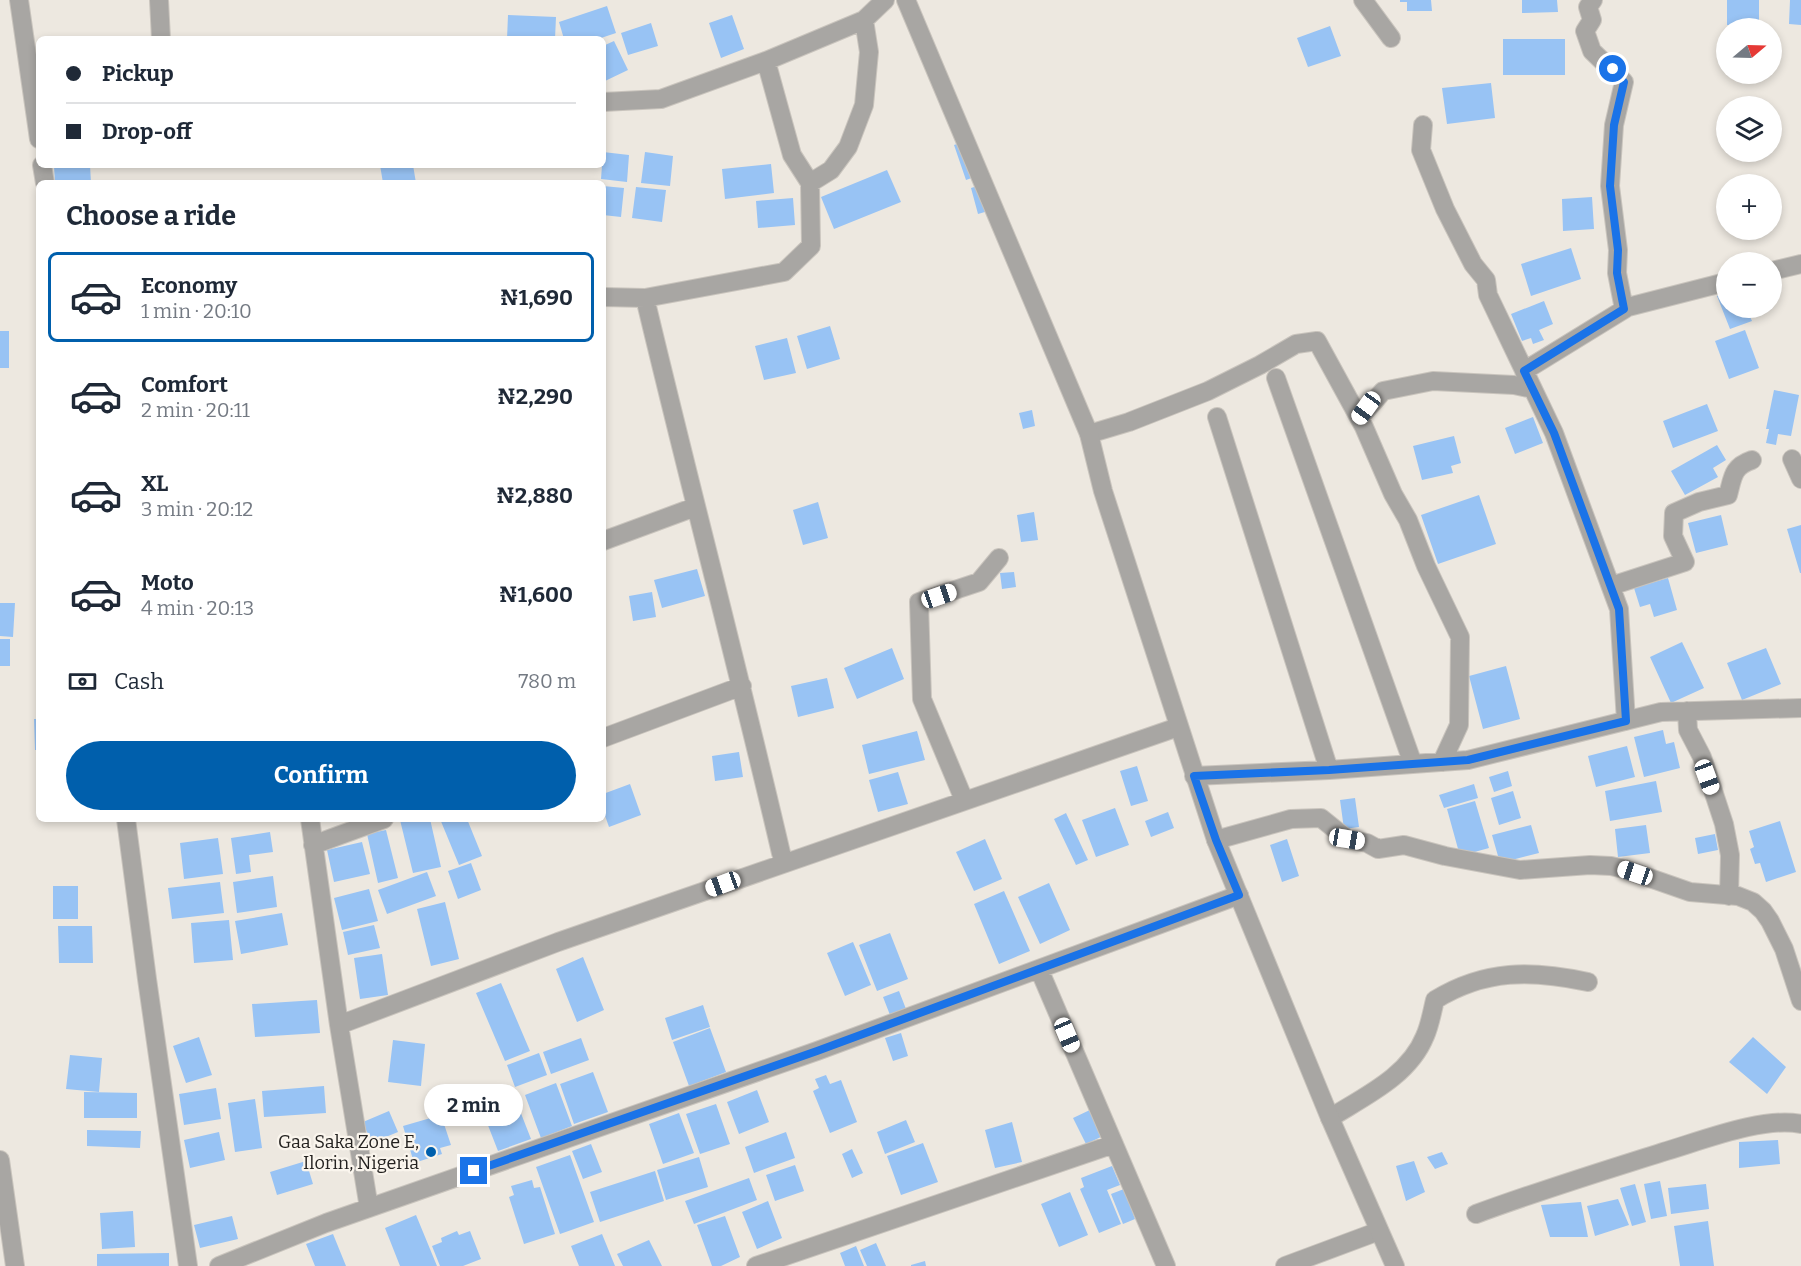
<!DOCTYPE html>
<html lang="en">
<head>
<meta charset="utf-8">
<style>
  body { margin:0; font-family:Bitter,serif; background:#f6f6f7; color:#1f2937; height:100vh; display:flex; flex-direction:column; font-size:22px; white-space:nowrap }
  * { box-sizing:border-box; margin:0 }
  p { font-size:20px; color:#747a83 }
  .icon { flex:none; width:33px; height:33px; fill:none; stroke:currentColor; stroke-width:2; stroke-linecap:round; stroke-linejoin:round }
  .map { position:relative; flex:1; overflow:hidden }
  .side { position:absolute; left:36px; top:180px; width:570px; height:642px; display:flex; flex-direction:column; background:#fff; border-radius:9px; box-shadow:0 3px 9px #0003 }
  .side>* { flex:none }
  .top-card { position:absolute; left:36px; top:36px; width:570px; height:132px; border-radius:9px; box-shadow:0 3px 9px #0003; display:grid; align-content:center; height:132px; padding:0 30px; background:#fff }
  .needle { width:39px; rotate:71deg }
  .buttons { position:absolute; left:1716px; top:18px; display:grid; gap:12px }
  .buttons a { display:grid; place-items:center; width:66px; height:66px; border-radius:50%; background:#fff; box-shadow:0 3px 9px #0003; font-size:30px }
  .end { position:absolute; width:27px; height:27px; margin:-14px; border:8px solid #1a73e8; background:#fff; box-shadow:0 0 0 3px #fff }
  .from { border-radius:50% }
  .bubble { position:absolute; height:42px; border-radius:21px; background:#fff; box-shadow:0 3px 9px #0003; font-size:20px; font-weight:700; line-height:42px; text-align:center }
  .car { position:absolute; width:18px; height:36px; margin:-18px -9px; border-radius:8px; box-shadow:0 0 4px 2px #0007; background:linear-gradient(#fff 24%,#345 0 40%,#fff 0 76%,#345 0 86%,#fff 0) }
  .top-card b { display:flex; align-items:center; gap:21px; height:57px; font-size:22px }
  .top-card b+b { border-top:2px solid #e0e1e3 }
  .top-card i { width:15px; height:15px; background:#1f2937 }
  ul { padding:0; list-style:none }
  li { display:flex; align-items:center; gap:18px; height:90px; margin:0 12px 9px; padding:0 18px; border:3px solid transparent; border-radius:9px }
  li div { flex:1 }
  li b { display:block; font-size:22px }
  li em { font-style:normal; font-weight:700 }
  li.selected { border-color:#005fac }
  li>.icon { width:54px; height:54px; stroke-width:1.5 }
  h2 { padding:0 30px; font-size:27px; line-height:72px }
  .pay { display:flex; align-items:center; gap:15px; height:66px; padding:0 30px; font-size:22px }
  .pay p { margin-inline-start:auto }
  .cta { display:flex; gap:12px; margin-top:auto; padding:12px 30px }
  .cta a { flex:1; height:69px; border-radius:36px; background:#005fac; color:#fff; font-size:24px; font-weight:700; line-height:69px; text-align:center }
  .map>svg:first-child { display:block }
  .building { fill:#98c3f4 }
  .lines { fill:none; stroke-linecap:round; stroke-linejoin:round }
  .minor-casing { stroke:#c9c4bd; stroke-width:20 }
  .tertiary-casing { stroke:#c9c4bd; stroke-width:20 }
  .minor { stroke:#a8a6a3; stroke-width:18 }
  .tertiary { stroke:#a8a6a3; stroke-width:18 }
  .route { stroke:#1a73e8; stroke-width:8 }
  .poi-dot { fill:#005fac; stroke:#faf5ed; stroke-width:2 }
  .labels { text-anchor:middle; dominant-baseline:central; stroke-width:4.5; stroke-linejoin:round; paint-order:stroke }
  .poi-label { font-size:18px; fill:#242220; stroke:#faf5ed; text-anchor:end }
</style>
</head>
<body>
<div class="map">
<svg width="1801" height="1266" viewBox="0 0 1801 1266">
  <rect width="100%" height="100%" fill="#ede8e0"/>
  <path class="building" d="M1400 0H1431L1432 11H1407V2H1400Z
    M1522 0H1557L1558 12 1522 13Z
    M1727 0H1759V25H1727Z
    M1790 0H1801V25L1789 24Z
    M607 6 616 33 598 39H564L559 22Z
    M508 15 556 17 555 39H507Z
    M732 15 744 49 721 58 709 23Z
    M651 23 658 46 628 55 621 33Z
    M1330 26 1341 56 1308 67 1297 38Z
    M1503 39H1565V75H1503Z
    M614 41 628 70 605 81 603 77V46Z
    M1491 83 1495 118 1447 124 1442 88Z
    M971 139 983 174 966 180 954 145Z
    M603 152 629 155 627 182 601 179Z
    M645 152 673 156 670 186 641 183Z
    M771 164 774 193 725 199 722 169Z
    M90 165 91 183H55L54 166Z
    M380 165H413L416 183H383Z
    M887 170 901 202 834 229 821 197Z
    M987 183 995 209 978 214 971 188Z
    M603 186 624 188 621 217 603 215Z
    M636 187 666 190 662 222 632 218Z
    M1592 197 1594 229 1563 231 1562 199Z
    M793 198 795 225 758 228 756 201Z
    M1571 248 1581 279 1531 296 1521 264Z
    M1726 292V308H1746L1752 321 1730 329 1717 296Z
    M1544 301 1553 324 1539 330 1544 340 1533 344 1531 338 1522 341 1511 314Z
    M830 326 840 359 807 369 797 336Z
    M1745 330 1759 368 1729 379 1715 341Z
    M0 331H9V368H0Z
    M787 338 796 373 764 380 755 346Z
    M1774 390 1799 395 1791 436 1778 434 1776 445 1766 443 1769 429H1766Z
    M1707 404 1718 431 1673 448 1663 421Z
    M1032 410 1035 426 1023 429 1019 413Z
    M1533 417 1543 443 1515 454 1505 428Z
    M1454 436 1461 463 1451 466 1453 473 1422 480 1413 446Z
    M1717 445 1726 460 1713 468 1718 477 1685 495 1671 471Z
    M1479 495 1496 544 1438 564 1421 515Z
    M818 502 828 538 803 545 793 510Z
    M1034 512 1038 540 1021 542 1017 515Z
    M1721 515 1728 545 1696 553 1688 523Z
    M1801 525V573H1800L1787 529Z
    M697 569 705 596 662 608 654 580Z
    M1014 572 1016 587 1002 589 1000 573Z
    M1668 578 1677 610 1654 617 1650 604 1640 607 1634 588Z
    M652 592 656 617 633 621 629 596Z
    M0 603H15L13 637 0 636Z
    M0 639H10V666H0Z
    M1682 642 1704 688 1671 703 1650 657Z
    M892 648 904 679 857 699 844 668Z
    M1766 648 1781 684 1742 700 1727 663Z
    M1506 666 1520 719 1483 729 1469 676Z
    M827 678 834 708 798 717 791 686Z
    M34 719H39V750H35Z
    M1663 730 1666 744 1674 742 1680 768 1644 777 1634 737Z
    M917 731 925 760 869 774 862 745Z
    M1627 746 1635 777 1596 787 1588 756Z
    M739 752 743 777 715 781 712 756Z
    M1137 766 1148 801 1131 806 1120 771Z
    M1508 771 1512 786 1494 792 1489 777Z
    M898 772 908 804 878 812 869 780Z
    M1656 781 1662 812 1610 821 1605 791Z
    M630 784 641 815 609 827 603 810V794Z
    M1474 784 1478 798 1444 808 1439 795Z
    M1513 791 1521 818 1499 825 1491 798Z
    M1355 798 1359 827 1344 829 1340 800Z
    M1475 801 1489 848 1460 856 1447 809Z
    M1115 808 1129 845 1096 857 1082 820Z
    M1168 812 1174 828 1151 837 1145 821Z
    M1066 813 1088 860 1076 865 1054 819Z
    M404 819H430L441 867 413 873 400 820Z
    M440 819H467L482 856 459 865Z
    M1780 821 1796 872 1766 882 1760 863 1755 864 1750 849 1754 847 1749 831Z
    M1531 825 1539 853 1500 863 1492 835Z
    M1646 825 1650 853 1618 857 1615 829Z
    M386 830 398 878 378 883 367 834Z
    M270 832 273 852 249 855 251 872 236 874 231 838Z
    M1715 834 1718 850 1698 854 1695 838Z
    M218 838 223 874 184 879 180 843Z
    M985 839 1002 879 974 891 956 852Z
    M1287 839 1299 876 1282 882 1270 845Z
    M362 842 370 874 334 882 327 850Z
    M471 863 481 890 458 899 448 871Z
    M427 872 436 896 387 914 378 890Z
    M273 876 277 907 237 913 233 882Z
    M220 882 224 913 172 919 168 888Z
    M1049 883 1070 930 1040 944 1018 897Z
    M53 886H78V919H53Z
    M369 889 378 921 342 930 334 898Z
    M1004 891 1030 951 999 964 974 904Z
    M445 902 459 959 431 966 417 909Z
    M282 913 288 945 241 954 235 921Z
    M229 920 233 960 194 963 191 923Z
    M374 925 380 948 348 955 343 932Z
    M58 926H92L93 963H59Z
    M890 933 908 979 877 991 859 945Z
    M853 942 871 985 845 996 827 953Z
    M382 954 388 995 360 999 354 958Z
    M583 957 604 1010 577 1022 556 969Z
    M501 983 530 1051 505 1061 476 993Z
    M899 991 906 1009 890 1015 883 997Z
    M317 1000 320 1033 255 1037 252 1004Z
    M703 1005 710 1027 672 1040 665 1018Z
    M710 1028 726 1072 689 1086 673 1042Z
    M901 1033 908 1056 893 1061 885 1038Z
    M199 1037 212 1075 186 1083 173 1046Z
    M1753 1037 1786 1067 1767 1094 1729 1062Z
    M581 1038 589 1060 551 1074 543 1052Z
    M393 1040 425 1044 421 1086 388 1082Z
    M539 1053 547 1075 515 1087 507 1065Z
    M70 1055 102 1058 99 1092 66 1089Z
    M593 1072 608 1112 574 1124 560 1084Z
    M826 1075 830 1084 841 1080 857 1122 830 1133 813 1091 819 1088 815 1079Z
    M556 1083 572 1126 541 1138 525 1095Z
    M324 1086 326 1113 264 1117 262 1091Z
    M216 1088 221 1119 184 1125 179 1094Z
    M757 1090 769 1122 739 1134 727 1102Z
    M84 1092 137 1093V1118H84Z
    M515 1098 531 1139 498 1151 482 1110Z
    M255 1099 262 1148 235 1152 228 1103Z
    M716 1104 730 1144 700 1154 686 1114Z
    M1092 1109 1105 1135 1086 1144 1073 1118Z
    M389 1111 398 1132 371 1143 363 1122Z
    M679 1113 694 1153 663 1164 649 1124Z
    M441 1115 451 1145 440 1148 442 1154 414 1163 403 1126Z
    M906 1120 915 1142 885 1154 877 1132Z
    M1012 1122 1022 1162 995 1168 985 1130Z
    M87 1130 141 1131 140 1148 87 1146Z
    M219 1132 225 1160 190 1168 184 1140Z
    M786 1132 795 1158 754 1173 745 1147Z
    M1778 1140 1780 1164 1739 1168V1142Z
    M923 1143 938 1182 901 1195 887 1156Z
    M591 1144 602 1172 583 1179 572 1151Z
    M852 1149 863 1173 852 1178 842 1154Z
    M1442 1152 1448 1164 1435 1169 1427 1157Z
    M570 1155 594 1222 560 1234 536 1167Z
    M699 1157 708 1187 666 1200 657 1170Z
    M306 1161 313 1184 277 1195 270 1172Z
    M1414 1161 1425 1192 1406 1201 1396 1166Z
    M795 1165 804 1191 775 1201 766 1175Z
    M1112 1166 1120 1185 1107 1190 1121 1224 1099 1233 1080 1189 1084 1187 1081 1178Z
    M655 1171 664 1201 600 1222 590 1192Z
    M749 1178 757 1200 694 1224 685 1201Z
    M532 1180 534 1188 540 1187 555 1234 524 1244 509 1197 514 1195 511 1186Z
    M1660 1181 1667 1216 1651 1219 1644 1184Z
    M1635 1184 1646 1222 1632 1226 1620 1188Z
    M1706 1184 1709 1209 1671 1214 1668 1188Z
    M1124 1189 1135 1219 1123 1224 1111 1194Z
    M1070 1192 1088 1235 1059 1247 1041 1204Z
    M1618 1199 1629 1225 1595 1236 1587 1206Z
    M768 1201 782 1238 757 1249 742 1212Z
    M1581 1202 1588 1237H1550L1541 1205Z
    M133 1211 135 1247 102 1249 100 1213Z
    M416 1215 437 1266H400L385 1228Z
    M232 1216 238 1239 200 1248 194 1225Z
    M725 1216 740 1257 721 1266H712L697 1225Z
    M1708 1221 1714 1266H1680L1674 1226Z
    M457 1231 459 1235 470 1231 481 1259 463 1266H440L432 1246 442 1242 441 1238Z
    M333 1234 346 1266H315L306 1244Z
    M602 1234 615 1266H579L571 1246Z
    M649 1240 662 1266H623L617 1254Z
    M876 1243 886 1266H867L860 1250Z
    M856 1246 864 1266H845L840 1253Z
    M169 1253V1266H97V1254Z
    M925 1261 926 1266H911V1265Z"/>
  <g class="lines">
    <defs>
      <path id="minor" d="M19 0 39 139
        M159 0 161 39
        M1363 0 1391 38
        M1593 0 1588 7 1592 20 1585 31 1592 51 1624 82 1614 125 1610 186 1618 250 1617 273 1624 309
        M766 61 792 155 810 183
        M603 102 661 99 766 61 864 20 885 0
        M1423 125 1421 150 1445 209 1473 264 1486 280 1488 295 1554 433 1619 609 1626 721
        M42 165 45 183
        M1772 271 1801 264
        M603 297 645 298C689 483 738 668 781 853L785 863
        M645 298 784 272 811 246 810 183 831 170 848 147 864 105 869 52 864 20
        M1524 371 1628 307 1726 282
        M1276 378 1413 764
        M1217 417 1329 770
        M1359 418 1383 391 1433 381 1514 385 1533 389
        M1089 434 1129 422 1208 391 1260 365 1296 344 1317 341 1364 427 1393 494 1408 520 1426 566 1460 637 1459 725 1442 762
        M1792 459 1801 479
        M603 541 695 507
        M1611 586 1685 562 1673 536 1674 513 1699 502 1728 495C1733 477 1732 467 1752 460
        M1687 711 1688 730 1702 757 1724 824 1730 855 1729 896
        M603 738 742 686
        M1194 776 1329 770 1468 760 1661 712 1801 708
        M964 800 922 699 919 602 979 582 999 558
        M126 819 147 979 188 1266
        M310 819 339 1025 369 1208
        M1216 840 1291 819 1321 818 1347 839 1367 843 1378 849 1404 845 1445 856 1520 870 1590 865 1611 866 1624 869 1690 892 1738 896 1753 902 1763 911 1770 921 1784 949 1801 1001
        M313 845 384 819
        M1039 969 1166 1266
        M339 1025 558 942 1178 727
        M1330 1118C1365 1096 1409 1076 1425 1036 1430 1025 1432 1012 1435 1000 1485 969 1532 970 1588 982
        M0 1160 15 1266
        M1476 1214C1538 1191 1600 1172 1663 1152 1701 1141 1763 1116 1801 1124
        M219 1266 326 1223 817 1051 1239 895
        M756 1266 1114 1144
        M1285 1266 1379 1231"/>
      <path id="tertiary" d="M906 0 1089 434 1103 491 1216 840 1330 1118 1395 1266"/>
    </defs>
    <use href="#minor" class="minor-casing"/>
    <use href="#tertiary" class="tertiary-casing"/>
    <use href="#minor" class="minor"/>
    <use href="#tertiary" class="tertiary"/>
  </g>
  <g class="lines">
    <path class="route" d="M474 1171 817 1051 1239 895 1216 840 1194 776 1329 770 1468 760 1626 721 1619 609 1554 433 1524 371 1624 309 1617 273 1618 250 1610 186 1614 125 1624 82 1613 69"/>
  </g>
  <circle class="poi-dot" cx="431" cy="1152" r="6"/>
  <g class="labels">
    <g class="poi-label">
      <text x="419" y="1142">Gaa Saka Zone E,<tspan x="419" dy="21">Ilorin, Nigeria</tspan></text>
    </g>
  </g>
</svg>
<div class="buttons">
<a><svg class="needle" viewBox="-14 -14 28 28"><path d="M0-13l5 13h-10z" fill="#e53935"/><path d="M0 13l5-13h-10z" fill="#747a83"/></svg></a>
<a><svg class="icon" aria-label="layers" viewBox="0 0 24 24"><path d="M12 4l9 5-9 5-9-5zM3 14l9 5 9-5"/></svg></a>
<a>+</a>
<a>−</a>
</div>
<i class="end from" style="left:1613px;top:69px"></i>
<i class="end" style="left:474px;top:1171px"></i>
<div class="bubble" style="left:424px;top:1084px;width:99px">2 min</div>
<i class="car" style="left:1366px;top:408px;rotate:216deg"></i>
<i class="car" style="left:939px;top:596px;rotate:71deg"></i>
<i class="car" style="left:1707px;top:777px;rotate:160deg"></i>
<i class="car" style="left:1347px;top:839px;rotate:100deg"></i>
<i class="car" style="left:1635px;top:873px;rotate:289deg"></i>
<i class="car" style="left:723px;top:884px;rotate:250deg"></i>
<i class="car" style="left:1067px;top:1035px;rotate:157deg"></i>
<div class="top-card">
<b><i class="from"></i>Pickup</b>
<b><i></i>Drop-off</b>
</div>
<section class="side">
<h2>Choose a ride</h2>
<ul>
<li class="selected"><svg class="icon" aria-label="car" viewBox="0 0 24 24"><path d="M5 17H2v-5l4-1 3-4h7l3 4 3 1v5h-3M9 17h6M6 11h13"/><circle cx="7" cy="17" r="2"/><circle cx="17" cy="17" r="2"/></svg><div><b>Economy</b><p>1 min · 20:10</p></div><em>₦1,690</em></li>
<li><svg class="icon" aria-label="car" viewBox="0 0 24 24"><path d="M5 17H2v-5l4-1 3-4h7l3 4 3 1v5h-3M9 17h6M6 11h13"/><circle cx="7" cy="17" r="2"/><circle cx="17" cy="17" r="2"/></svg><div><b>Comfort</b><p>2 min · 20:11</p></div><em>₦2,290</em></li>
<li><svg class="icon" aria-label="car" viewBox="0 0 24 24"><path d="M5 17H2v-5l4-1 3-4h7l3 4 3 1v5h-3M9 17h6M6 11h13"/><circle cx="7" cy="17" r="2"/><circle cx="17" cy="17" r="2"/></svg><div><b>XL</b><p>3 min · 20:12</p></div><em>₦2,880</em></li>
<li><svg class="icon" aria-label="car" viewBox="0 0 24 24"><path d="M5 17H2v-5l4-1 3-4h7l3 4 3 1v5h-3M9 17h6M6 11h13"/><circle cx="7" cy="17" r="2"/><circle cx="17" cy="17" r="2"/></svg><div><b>Moto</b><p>4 min · 20:13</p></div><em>₦1,600</em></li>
</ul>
<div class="pay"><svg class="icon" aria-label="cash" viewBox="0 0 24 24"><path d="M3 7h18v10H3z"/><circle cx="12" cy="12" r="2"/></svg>Cash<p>780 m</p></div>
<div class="cta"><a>Confirm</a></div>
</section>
</div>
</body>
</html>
